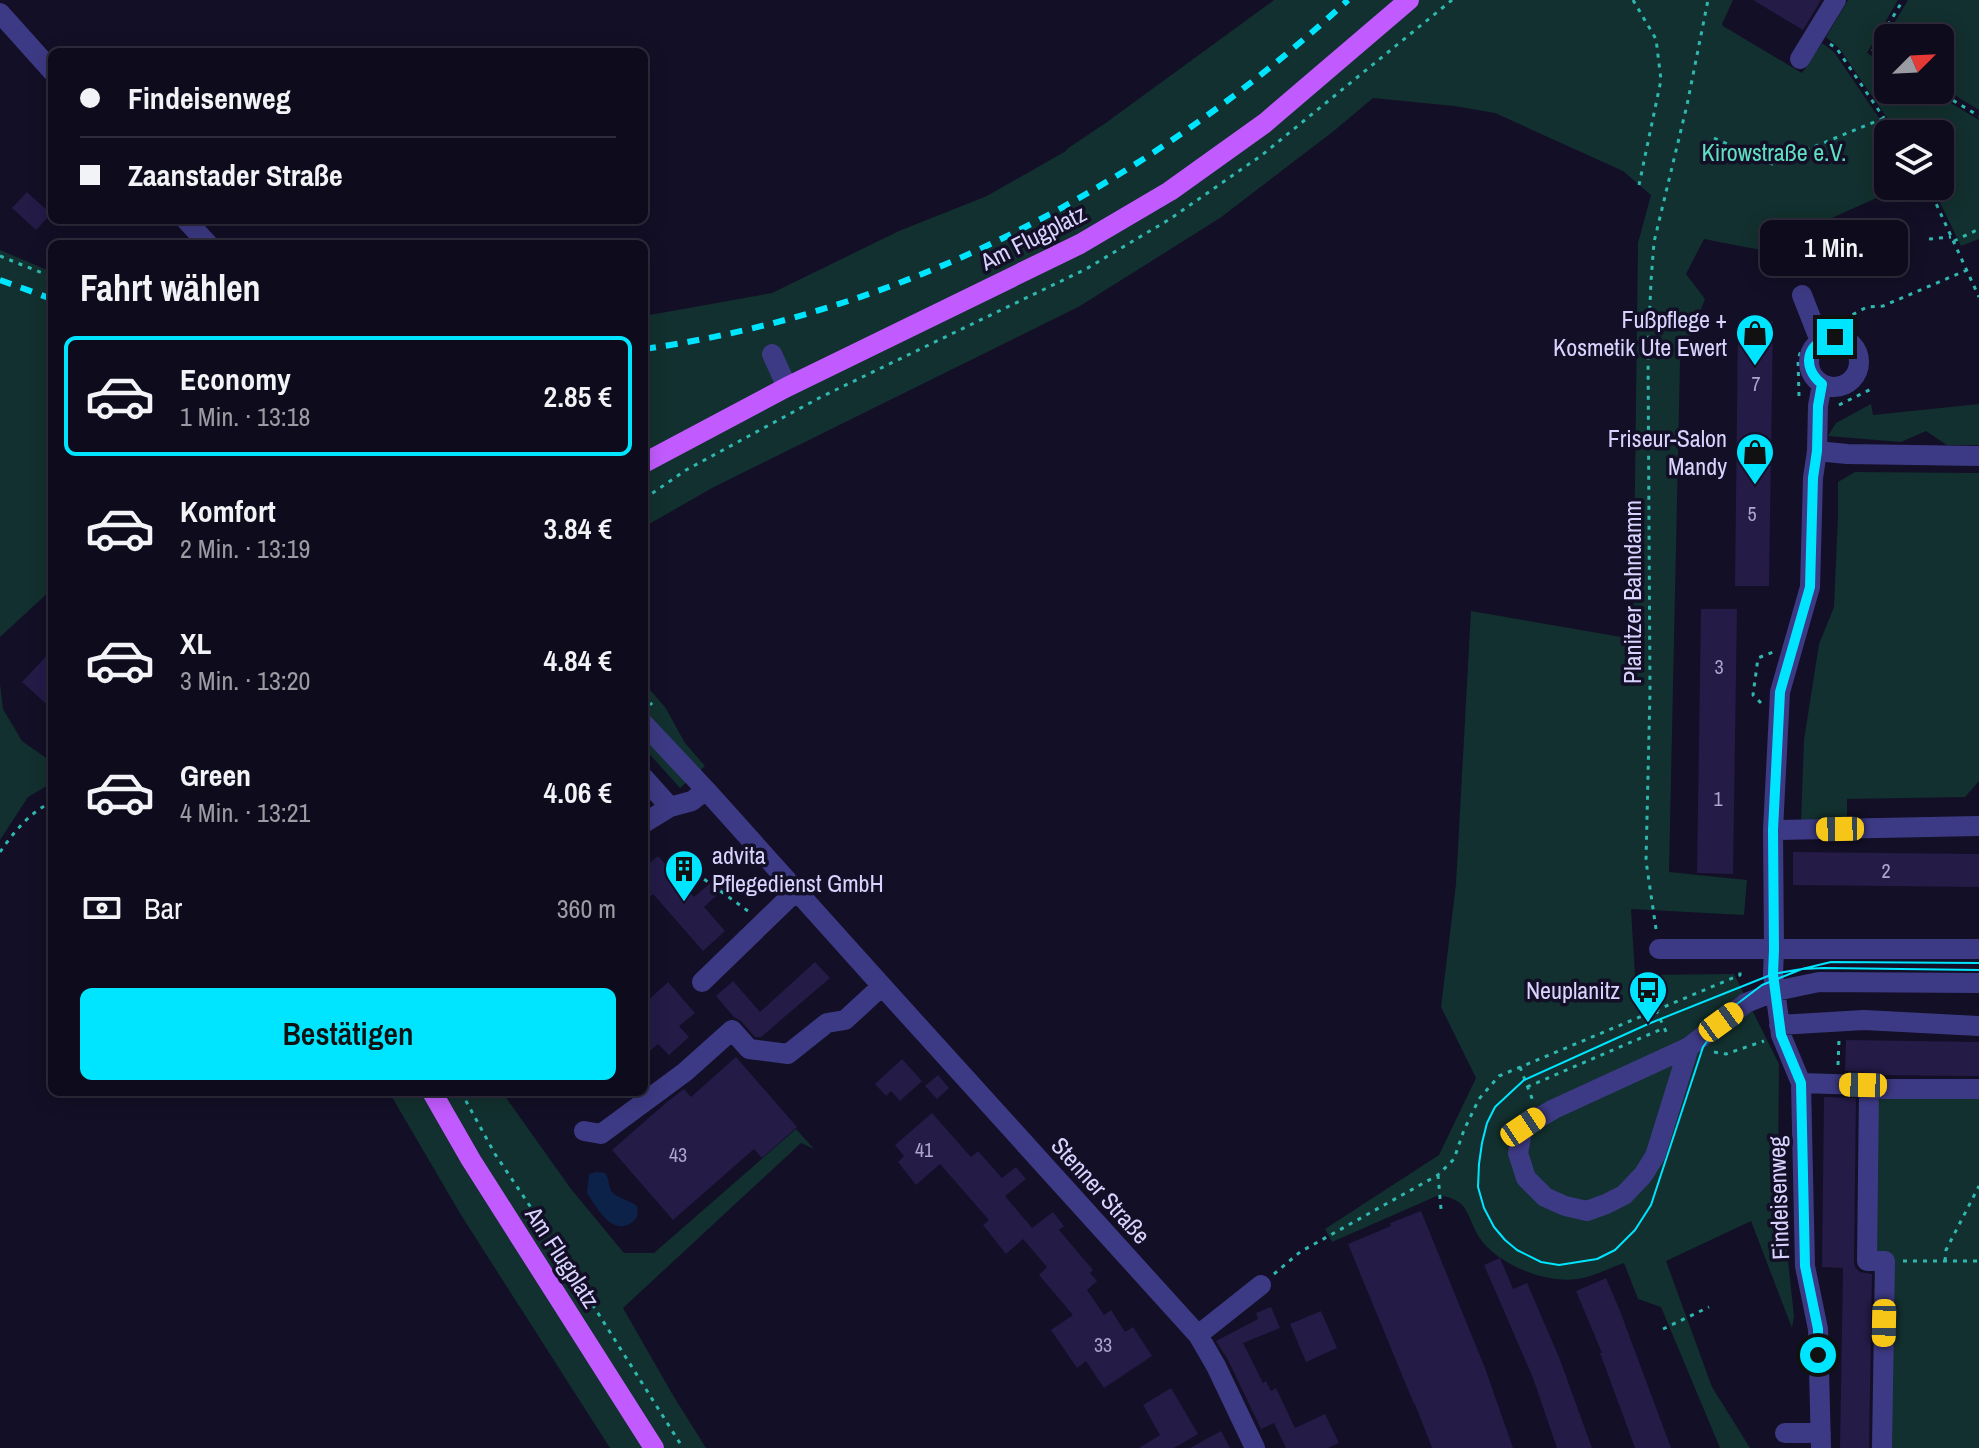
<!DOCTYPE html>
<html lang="de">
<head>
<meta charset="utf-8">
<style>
  body { margin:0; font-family:"Archivo Narrow",sans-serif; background:#171425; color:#f1f3f6; height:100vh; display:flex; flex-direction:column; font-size:30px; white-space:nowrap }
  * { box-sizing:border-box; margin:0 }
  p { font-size:26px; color:#9b9ba3 }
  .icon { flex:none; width:44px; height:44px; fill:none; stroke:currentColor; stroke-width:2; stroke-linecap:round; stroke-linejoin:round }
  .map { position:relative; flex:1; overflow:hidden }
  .side { position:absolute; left:48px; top:240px; width:600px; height:856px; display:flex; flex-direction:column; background:#0e0b1c; border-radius:12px; box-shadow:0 4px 20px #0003,0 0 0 2px #2e2b3b }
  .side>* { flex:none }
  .top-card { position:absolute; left:48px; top:48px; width:600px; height:176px; border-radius:12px; box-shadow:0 4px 20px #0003,0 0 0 2px #2e2b3b; display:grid; align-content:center; height:176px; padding:0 32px; background:#0e0b1c }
  .needle { width:52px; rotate:66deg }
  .controls { position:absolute; left:1874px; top:24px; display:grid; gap:16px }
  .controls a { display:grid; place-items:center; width:80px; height:80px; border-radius:12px; background:#0e0b1c; box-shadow:0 4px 20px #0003,0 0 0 2px #2e2b3b; font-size:40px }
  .end { position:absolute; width:36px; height:36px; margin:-18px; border:10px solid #00e5ff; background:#111; box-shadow:0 0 0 4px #111 }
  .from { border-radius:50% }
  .bubble { position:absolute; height:56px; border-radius:12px; background:#0e0b1c; box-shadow:0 4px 20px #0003,0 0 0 2px #2e2b3b; font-size:26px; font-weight:600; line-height:56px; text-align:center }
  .car { position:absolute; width:24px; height:48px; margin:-24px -12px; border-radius:10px; box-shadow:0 0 6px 2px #0007; background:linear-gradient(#f5c518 24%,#345 0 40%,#f5c518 0 76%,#345 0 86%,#f5c518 0) }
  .top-card b { display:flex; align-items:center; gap:28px; height:76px; font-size:30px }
  .top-card b+b { border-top:2px solid #2e2b3b }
  .top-card i { width:20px; height:20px; background:#f1f3f6 }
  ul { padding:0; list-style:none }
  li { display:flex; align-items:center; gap:24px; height:120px; margin:0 16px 12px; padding:0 16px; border:4px solid transparent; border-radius:12px }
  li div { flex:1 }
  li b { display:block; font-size:30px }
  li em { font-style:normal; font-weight:600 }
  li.on { border-color:#00e5ff }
  li>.icon { width:72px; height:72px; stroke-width:1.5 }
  h2 { padding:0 32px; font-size:36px; line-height:96px }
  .pay { display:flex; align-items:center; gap:20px; height:88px; padding:0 32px; font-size:30px }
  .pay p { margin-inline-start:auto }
  .action { display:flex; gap:16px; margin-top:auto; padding:16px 32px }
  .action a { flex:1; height:92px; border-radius:12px; background:#00e5ff; color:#111; font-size:32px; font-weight:600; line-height:92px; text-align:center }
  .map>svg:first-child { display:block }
  .green { fill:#12302f }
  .water { fill:#0c2248 }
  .building { fill:#241b47 }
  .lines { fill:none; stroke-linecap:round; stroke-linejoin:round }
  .path { stroke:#2fb8b0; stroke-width:3; stroke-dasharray:4 6; stroke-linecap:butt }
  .minor { stroke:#3d3a85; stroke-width:20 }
  .major { stroke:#c25bff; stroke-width:20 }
  .tram { stroke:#00e5ff; stroke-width:2 }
  .rail { stroke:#00e5ff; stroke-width:6; stroke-dasharray:12 10; stroke-linecap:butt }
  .route { stroke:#00e5ff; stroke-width:10 }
  .labels { text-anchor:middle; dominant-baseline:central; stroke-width:7; stroke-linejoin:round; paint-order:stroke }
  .number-label { font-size:20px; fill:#aca6d1 }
  .park-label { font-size:24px; fill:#5fe0c0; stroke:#130f26 }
  .street-label { font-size:24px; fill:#d9d4ff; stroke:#130f26 }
  .poi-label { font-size:24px; fill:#d9d4ff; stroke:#130f26; text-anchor:end }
</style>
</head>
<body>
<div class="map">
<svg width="1979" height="1448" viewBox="0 0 1979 1448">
  <rect width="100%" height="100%" fill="#130f26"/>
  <path class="green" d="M1274 0H1733L1722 24 1723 26 1802 73 1822 43 1834 52 1890 134H1888V186H1903L1761 250 1704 239 1686 274 1705 299 1680 361 1669 872 1747 880 1744 915 1631 909 1635 975 1734 974 1779 1064 1778 1168 1794 1316 1792 1328 1751 1221 1666 1261 1712 1387 1750 1448H1720L1661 1307 1638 1299 1624 1263C1609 1268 1593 1277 1577 1279 1546 1284 1496 1264 1479 1237 1465 1213 1470 1201 1439 1195L1332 1242 1325 1229 1439 1155 1476 1078 1441 1007 1456 884 1471 611 1633 639 1638 243 1651 195 1623 171 1495 113 1454 106 1373 98 1335 130 1220 218 1080 306 712 488 644 527V316L772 293 899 231 987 196 1066 151 1067 149 1107 122Z
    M1848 0H1898L1867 53 1888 66V90H1929L1979 120V239L1961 246 1932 186H1940V134H1898L1839 48 1826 37Z
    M1908 0H1979V110L1940 86V38H1888V55L1879 49Z
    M0 250 52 272V589L0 637Z
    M1871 404 1873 415 1979 404V445H1947L1926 431 1901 442 1828 436 1836 423Z
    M1855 472 1979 473V781L1965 797 1847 799V823H1801L1804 740 1819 644 1834 607 1838 516V482Z
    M644 683 665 707 685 743 705 766 680 788 644 748Z
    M0 684 3 709 22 741 52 762V783L28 797 0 840Z
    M389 1092H502L571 1189 624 1253H654L796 1129 814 1149 801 1143 623 1308 674 1397 706 1448H610L461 1215Z
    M1979 1096V1448H1889L1890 1259 1873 1258 1874 1097Z"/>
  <path class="water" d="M596 1172 605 1173C610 1180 608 1186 612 1192 618 1199 630 1200 637 1206 638 1213 638 1219 631 1223 612 1236 596 1207 587 1193L589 1174Z"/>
  <path class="building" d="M1753 0H1821L1803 30Z
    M27 192 51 214 36 230 12 208Z
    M1738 321H1773L1769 586H1735Z
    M1701 609H1737L1733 874 1697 873Z
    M52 650V709L22 682Z
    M1793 852 1979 854V887L1793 885Z
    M658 856 694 897 719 876 727 886 704 907 725 931 703 951 653 894 644 902V868Z
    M815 962 830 978 761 1037H755L741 1021 734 1017 716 996 733 981 760 1012Z
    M668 982 695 1013 679 1026 689 1037 669 1055 658 1044 644 1056V1004Z
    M1846 1040 1979 1042V1076L1871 1075 1863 1072 1845 1071Z
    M736 1057 797 1127 762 1158 754 1149 673 1220 612 1150 667 1102 684 1089 691 1097Z
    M902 1059 922 1081 900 1101 891 1091 886 1096 875 1084Z
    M938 1075 949 1088 937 1099 925 1086Z
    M1824 1097 1856 1098 1854 1261 1855 1267 1860 1272 1872 1274 1869 1448H1840L1843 1268 1822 1267Z
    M932 1113 971 1157 978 1151 1002 1178 1016 1167 1026 1179 1005 1196 1032 1228 1053 1212 1064 1226 1059 1230 1093 1270 1090 1273 1097 1281 1087 1290 1104 1315 1111 1310 1125 1332 1133 1327 1152 1356 1104 1388 1086 1361 1077 1368 1051 1330 1073 1315 1039 1275 1047 1267 1023 1239 1006 1254 983 1225 989 1220 940 1164 916 1185 898 1162 904 1156 895 1145Z
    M1421 1211 1485 1368 1513 1448H1432L1415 1404H1414L1348 1244 1391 1226 1390 1223Z
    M1500 1258 1513 1289 1527 1283 1559 1357 1592 1448H1557L1533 1378 1484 1265Z
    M1606 1278 1620 1311 1671 1448H1635L1600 1353H1602L1576 1291Z
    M1271 1307 1280 1328 1243 1343 1263 1383 1266 1381 1271 1391 1276 1388 1295 1428 1325 1414 1339 1443 1328 1448H1286L1274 1423 1261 1429 1228 1360 1216 1341 1258 1319 1256 1313Z
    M1321 1311 1337 1348 1306 1362 1290 1324Z
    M1171 1388 1198 1434 1174 1448H1139L1160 1435 1143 1405Z
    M1221 1431 1230 1448H1190Z"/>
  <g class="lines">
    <path class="path" d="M1633 0 1656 39 1661 80 1639 185
      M1830 44 1837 49 1884 118
      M1888 62 1872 52 1903 0
      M1936 90 1979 116
      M1714 138 1772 164 1884 118 1896 134
      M1928 186 1979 297
      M1929 239 1951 237
      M1954 241 1979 229
      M0 256 52 277
      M1835 324 1867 307 1883 306 1967 270
      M1799 396 1798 359 1802 348
      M1839 405 1871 389
      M644 499 686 470 821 397 1086 269 1170 219 1262 155 1452 0
      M644 695 652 705
      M1761 703 1753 695 1758 658 1773 652
      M0 852C14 832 30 812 52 802
      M671 871 683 864 748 911
      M1656 929 1646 861 1650 691 1648 352 1651 281 1654 242 1687 105 1708 0
      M1656 1010 1668 1036
      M1714 1052 1726 1054 1764 1041
      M1838 1065 1839 1040
      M1520 1067 1533 1101
      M1527 1087 1664 1028
      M461 1092 495 1154 538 1218 683 1448
      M1438 1175 1441 1209
      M1903 1261H1979
      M1945 1261 1946 1250 1979 1186
      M1274 1274 1300 1252 1438 1175 1454 1159 1464 1130 1479 1099 1499 1076 1740 975V970
      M1663 1329 1709 1307"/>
    <path class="minor" d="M0 13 52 71
      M1800 59 1836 0
      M186 220 208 244
      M1802 295 1820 341
      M1809 362a25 25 0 1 1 50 0a25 25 0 1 1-50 0Z
      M772 354 787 387
      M1817 451 1847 454 1979 456
      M644 724 706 790 882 986 1198 1335 1216 1366 1255 1448
      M644 778 670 807
      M644 823 670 807 692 801 706 790
      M1773 830 1979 826
      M1659 949H1979
      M702 982 796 891
      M1779 1025 1864 1020 1979 1026
      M1689 1047 1655 1156 1643 1175 1624 1195 1606 1204 1587 1211 1565 1206 1545 1197 1526 1178 1518 1153 1523 1127 1554 1109 1689 1047 1746 1003 1776 991 1819 982 1979 983
      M1801 1083 1863 1085 1869 1089H1979
      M1869 1089 1867 1261H1885L1882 1448
      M584 1131 601 1134 685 1072 732 1030 749 1049 788 1054 827 1023 845 1020 882 986
      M1198 1335 1261 1285
      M1785 1433H1821
      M1821 1448 1818 1329 1805 1266 1801 1083 1781 1035 1773 974 1774 950 1773 830 1780 692 1810 587 1813 478 1817 451 1818 406 1822 384"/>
    <path class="major" d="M644 463 787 387 1080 244 1170 191 1265 123 1409 0
      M432 1092 471 1160 654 1448"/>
    <path class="tram" d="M1979 963 1831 962 1802 969 1762 985 1729 1010 1703 1047 1651 1205 1635 1230 1615 1250 1597 1259 1559 1265 1541 1262 1517 1250 1505 1240 1494 1227 1484 1208 1478 1187 1479 1164 1482 1143 1487 1123 1495 1107 1524 1080 1648 1024 1773 974 1802 969 1824 968 1979 970"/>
    <path class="rail" d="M0 280 52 299
      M644 349C911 311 1151 182 1348 0"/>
  </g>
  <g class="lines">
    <path class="route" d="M1818 1355V1329L1805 1266 1801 1083 1781 1035 1773 974 1774 950 1773 830 1780 692 1810 587 1813 478 1817 451 1818 406 1822 384C1800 367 1807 340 1835 337"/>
  </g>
  <defs>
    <symbol id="shop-pin" viewBox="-11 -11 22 30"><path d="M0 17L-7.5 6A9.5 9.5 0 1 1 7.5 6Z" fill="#00e5ff" stroke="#130f26"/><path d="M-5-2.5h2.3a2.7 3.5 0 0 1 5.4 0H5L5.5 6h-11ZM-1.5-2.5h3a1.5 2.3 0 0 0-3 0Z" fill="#111"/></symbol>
    <symbol id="building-pin" viewBox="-11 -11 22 30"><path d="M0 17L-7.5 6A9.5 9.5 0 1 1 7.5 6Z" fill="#00e5ff" stroke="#130f26"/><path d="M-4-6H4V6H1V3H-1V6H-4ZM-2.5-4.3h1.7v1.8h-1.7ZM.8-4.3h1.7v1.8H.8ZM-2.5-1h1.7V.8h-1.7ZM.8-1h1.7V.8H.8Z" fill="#111"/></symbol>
    <symbol id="bus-pin" viewBox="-11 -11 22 30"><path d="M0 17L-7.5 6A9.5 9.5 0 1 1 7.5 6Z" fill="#00e5ff" stroke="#130f26"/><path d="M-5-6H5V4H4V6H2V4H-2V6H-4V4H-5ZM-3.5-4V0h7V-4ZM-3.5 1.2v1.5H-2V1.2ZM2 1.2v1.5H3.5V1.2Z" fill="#111"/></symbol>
  </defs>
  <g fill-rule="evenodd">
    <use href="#shop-pin" x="1733" y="311" width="44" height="60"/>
    <use href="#shop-pin" x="1733" y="430" width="44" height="60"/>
    <use href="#building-pin" x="662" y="847" width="44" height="60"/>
    <use href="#bus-pin" x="1626" y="968" width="44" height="60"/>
  </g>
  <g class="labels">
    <g class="number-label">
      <text x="1756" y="383">7</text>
      <text x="1752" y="513">5</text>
      <text x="1719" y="666">3</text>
      <text x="1718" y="798">1</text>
      <text x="1886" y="870">2</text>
      <text x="924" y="1149">41</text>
      <text x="678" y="1154">43</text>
      <text x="1103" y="1344">33</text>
    </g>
    <g class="park-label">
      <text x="1774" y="152">Kirowstraße e.V.</text>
    </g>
    <g class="street-label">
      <text transform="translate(1033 237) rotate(-27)">Am Flugplatz</text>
      <text transform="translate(1632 592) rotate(-90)">Planitzer Bahndamm</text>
      <text transform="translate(1101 1190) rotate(48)">Stenner Straße</text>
      <text transform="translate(1778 1198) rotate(-92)">Findeisenweg</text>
      <text transform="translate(563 1257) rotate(57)">Am Flugplatz</text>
    </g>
    <g class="poi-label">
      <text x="1727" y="319">Fußpflege +<tspan x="1727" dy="28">Kosmetik Ute Ewert</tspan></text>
      <text x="1727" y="438">Friseur-Salon<tspan x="1727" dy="28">Mandy</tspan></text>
      <text x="712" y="855" text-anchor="start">advita<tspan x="712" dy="28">Pflegedienst GmbH</tspan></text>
      <text x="1620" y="990">Neuplanitz</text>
    </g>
  </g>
</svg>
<div class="controls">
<a><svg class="needle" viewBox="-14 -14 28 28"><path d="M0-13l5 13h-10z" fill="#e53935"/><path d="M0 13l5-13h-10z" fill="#9b9ba3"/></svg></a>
<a><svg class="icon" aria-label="layers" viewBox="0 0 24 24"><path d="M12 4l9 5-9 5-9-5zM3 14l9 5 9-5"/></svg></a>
</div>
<i class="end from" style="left:1818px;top:1355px"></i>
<i class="end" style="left:1835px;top:337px"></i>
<div class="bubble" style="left:1760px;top:220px;width:148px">1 Min.</div>
<i class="car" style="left:1840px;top:829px;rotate:269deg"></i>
<i class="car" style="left:1721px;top:1022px;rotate:54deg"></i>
<i class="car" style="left:1863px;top:1085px;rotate:271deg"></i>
<i class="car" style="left:1523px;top:1127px;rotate:56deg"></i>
<i class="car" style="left:1884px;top:1323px;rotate:181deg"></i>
<div class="top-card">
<b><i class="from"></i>Findeisenweg</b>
<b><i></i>Zaanstader Straße</b>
</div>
<section class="side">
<h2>Fahrt wählen</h2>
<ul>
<li class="on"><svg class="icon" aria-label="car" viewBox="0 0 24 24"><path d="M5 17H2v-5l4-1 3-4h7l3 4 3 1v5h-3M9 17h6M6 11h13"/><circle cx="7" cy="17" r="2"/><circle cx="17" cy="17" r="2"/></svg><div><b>Economy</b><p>1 Min. · 13:18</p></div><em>2.85 €</em></li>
<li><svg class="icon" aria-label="car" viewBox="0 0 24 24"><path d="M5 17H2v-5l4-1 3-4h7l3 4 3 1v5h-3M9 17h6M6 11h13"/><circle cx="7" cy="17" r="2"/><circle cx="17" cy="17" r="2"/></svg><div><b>Komfort</b><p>2 Min. · 13:19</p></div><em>3.84 €</em></li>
<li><svg class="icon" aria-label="car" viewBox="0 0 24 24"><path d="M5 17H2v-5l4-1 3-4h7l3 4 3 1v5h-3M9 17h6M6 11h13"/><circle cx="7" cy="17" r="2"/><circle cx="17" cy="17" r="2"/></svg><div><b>XL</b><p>3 Min. · 13:20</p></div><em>4.84 €</em></li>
<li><svg class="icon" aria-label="car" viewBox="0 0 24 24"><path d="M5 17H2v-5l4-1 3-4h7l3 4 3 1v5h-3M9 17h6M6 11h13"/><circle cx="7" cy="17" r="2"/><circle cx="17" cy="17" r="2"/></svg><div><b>Green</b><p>4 Min. · 13:21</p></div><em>4.06 €</em></li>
</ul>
<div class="pay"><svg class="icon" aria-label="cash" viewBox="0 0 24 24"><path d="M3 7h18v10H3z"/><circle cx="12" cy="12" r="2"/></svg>Bar<p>360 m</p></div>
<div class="action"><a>Bestätigen</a></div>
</section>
</div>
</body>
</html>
